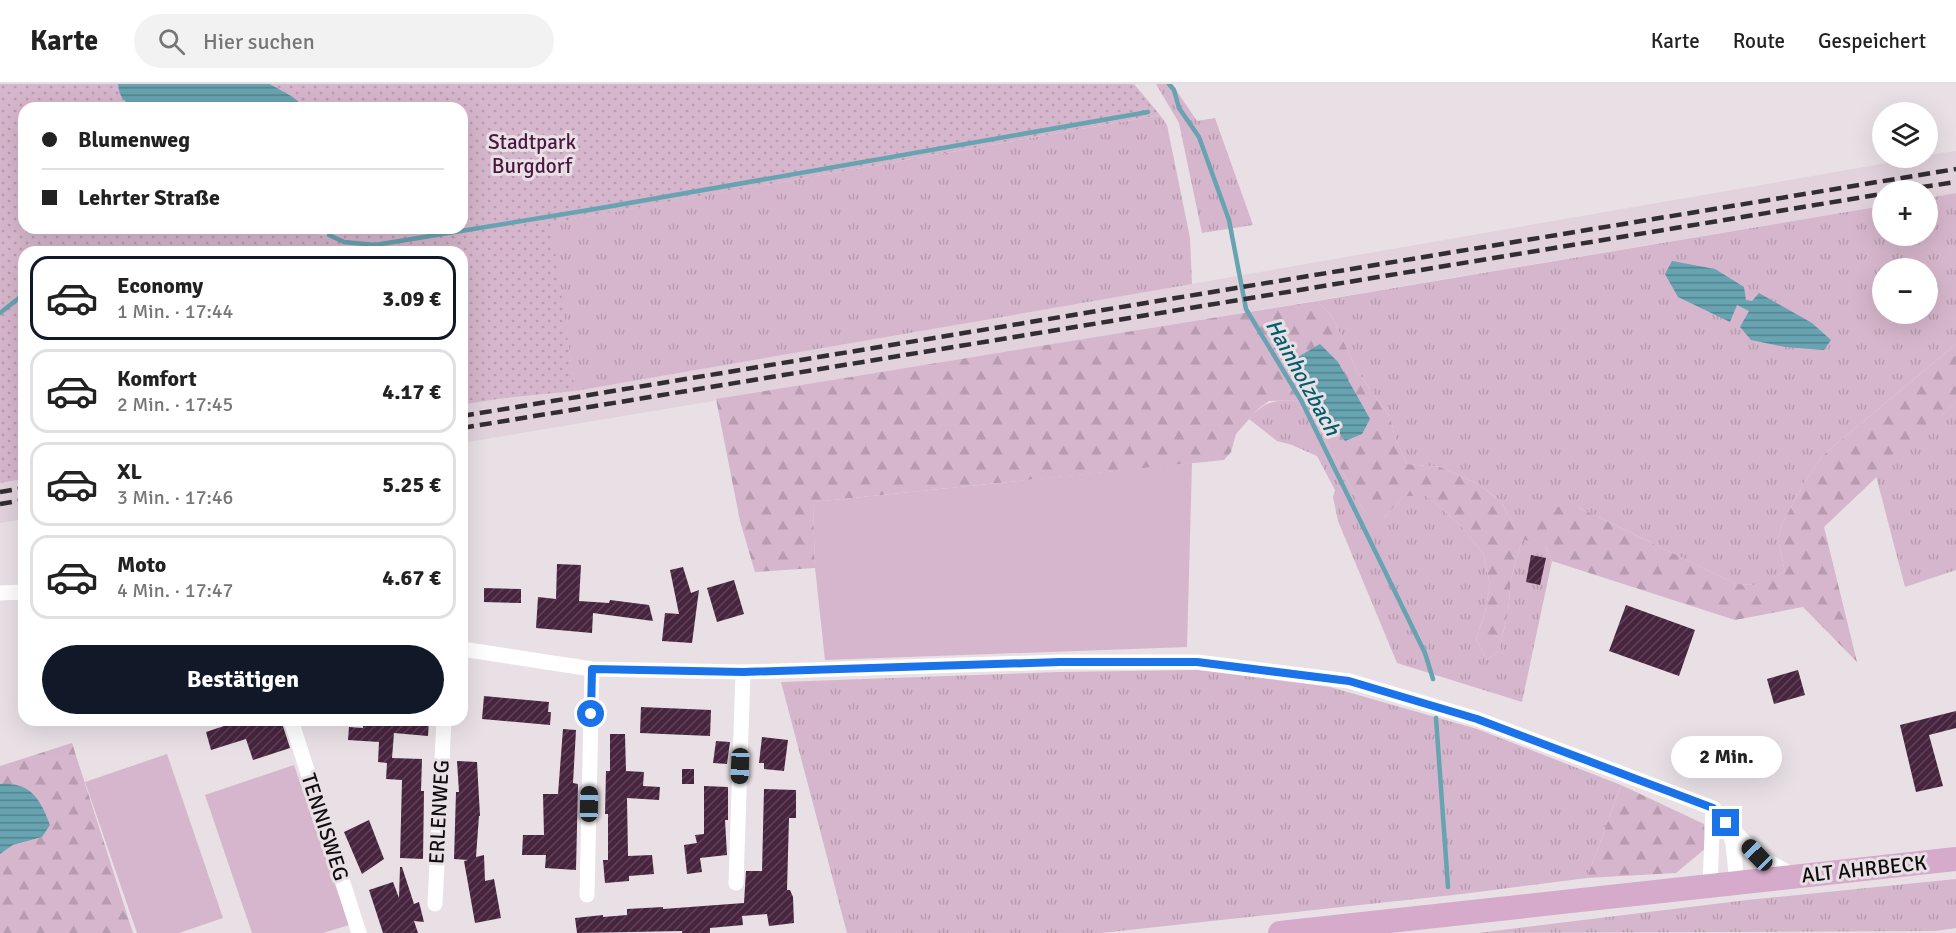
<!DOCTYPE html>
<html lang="de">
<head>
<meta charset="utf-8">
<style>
  body { margin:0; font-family:Signika,sans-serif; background:#f2f2f2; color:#222; height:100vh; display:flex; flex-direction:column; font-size:22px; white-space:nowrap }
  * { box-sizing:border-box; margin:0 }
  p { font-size:20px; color:#767676 }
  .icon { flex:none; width:33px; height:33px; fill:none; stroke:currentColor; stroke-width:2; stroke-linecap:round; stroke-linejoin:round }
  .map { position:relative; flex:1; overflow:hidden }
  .details { position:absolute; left:18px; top:162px; width:450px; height:480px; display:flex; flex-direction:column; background:#fff; border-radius:18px; box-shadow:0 6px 24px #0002 }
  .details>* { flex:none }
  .guide { position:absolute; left:18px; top:18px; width:450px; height:132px; border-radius:18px; box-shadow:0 6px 24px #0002; display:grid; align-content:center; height:132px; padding:0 24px; background:#fff }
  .fabs { position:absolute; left:1872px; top:18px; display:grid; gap:12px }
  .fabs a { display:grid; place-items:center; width:66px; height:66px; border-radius:50%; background:#fff; box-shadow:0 6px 24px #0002; font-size:30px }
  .end { position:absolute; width:27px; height:27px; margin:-14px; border:8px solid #1a73e8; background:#fff; box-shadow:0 0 0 3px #fff }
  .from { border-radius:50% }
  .bubble { position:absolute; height:42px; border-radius:21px; background:#fff; box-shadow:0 6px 24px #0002; font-size:20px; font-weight:800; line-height:42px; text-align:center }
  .car { position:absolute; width:18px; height:36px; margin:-18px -9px; border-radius:8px; box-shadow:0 0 4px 2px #0007; background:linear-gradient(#222 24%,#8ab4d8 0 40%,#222 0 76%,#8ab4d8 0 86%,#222 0) }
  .guide b { display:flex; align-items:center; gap:21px; height:57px; font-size:22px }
  .guide b+b { border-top:2px solid #e0e0e0 }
  .guide i { width:15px; height:15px; background:#222 }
  ul { padding:10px 0 0; list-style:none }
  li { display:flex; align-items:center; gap:18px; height:84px; margin:0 12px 9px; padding:0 12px; border:3px solid #e0e0e0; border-radius:18px }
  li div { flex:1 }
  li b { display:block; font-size:22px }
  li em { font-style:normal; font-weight:800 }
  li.on { border-color:#111827 }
  li>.icon { width:54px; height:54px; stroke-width:1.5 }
  .primary-button { display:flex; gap:12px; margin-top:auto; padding:12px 24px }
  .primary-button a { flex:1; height:69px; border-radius:36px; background:#111827; color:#fff; font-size:24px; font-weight:800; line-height:69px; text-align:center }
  header { display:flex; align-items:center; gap:36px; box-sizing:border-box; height:84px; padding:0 30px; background:#fff; border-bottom:2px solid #e0e0e0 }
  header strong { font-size:28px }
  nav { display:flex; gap:33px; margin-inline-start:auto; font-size:21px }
  .search { width:420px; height:54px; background:#f2f2f2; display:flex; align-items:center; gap:15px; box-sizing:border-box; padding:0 21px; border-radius:33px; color:#767676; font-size:22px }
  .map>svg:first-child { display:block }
  .built { fill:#e1d2dc }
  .grass { fill:url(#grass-tufts); fill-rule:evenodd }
  .forest { fill:url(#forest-firs) }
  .park { fill:url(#park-dots) }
  .garden { fill:#d6b6cc }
  .water { fill:url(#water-rules) }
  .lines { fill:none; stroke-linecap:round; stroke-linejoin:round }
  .stream { stroke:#67a3b0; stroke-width:4.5 }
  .building { fill:url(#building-hatch) }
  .minor { stroke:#fff; stroke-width:15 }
  .primary { stroke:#d6aaca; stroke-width:24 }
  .rail { stroke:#312d30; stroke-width:4.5; stroke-dasharray:12 6; stroke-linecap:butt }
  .route { stroke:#1a73e8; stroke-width:8 }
  .labels { text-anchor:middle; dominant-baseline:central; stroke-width:6; stroke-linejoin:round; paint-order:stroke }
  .park-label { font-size:21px; fill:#4b1740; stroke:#e8e0e5 }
  .street-label { font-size:21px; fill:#100d0f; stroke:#e8e0e5 }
  .water-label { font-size:22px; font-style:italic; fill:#015d6b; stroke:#e8e0e5 }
</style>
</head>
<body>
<header>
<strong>Karte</strong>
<div class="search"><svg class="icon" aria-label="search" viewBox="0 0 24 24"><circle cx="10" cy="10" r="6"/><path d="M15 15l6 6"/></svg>Hier suchen</div>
<nav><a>Karte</a><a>Route</a><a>Gespeichert</a></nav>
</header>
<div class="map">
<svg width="1956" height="849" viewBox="0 0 1956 849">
  <defs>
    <pattern id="grass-tufts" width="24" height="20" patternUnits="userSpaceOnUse" patternTransform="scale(1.5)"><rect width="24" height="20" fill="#d6b6cc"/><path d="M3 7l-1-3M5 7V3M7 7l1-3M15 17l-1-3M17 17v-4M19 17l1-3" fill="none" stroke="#b79bae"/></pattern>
    <pattern id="forest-firs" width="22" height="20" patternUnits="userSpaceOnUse" patternTransform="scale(1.5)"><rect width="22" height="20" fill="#d6b6cc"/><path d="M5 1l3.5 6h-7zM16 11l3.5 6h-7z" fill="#b79bae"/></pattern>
    <pattern id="park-dots" width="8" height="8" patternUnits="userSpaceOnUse" patternTransform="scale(1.5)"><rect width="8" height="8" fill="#d6b6cc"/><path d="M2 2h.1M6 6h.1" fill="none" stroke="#b79bae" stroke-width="1.8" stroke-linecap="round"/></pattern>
    <pattern id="water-rules" width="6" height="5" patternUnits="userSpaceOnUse" patternTransform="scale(1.5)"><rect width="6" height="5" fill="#67a3b0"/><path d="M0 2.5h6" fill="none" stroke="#53838e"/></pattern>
    <pattern id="building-hatch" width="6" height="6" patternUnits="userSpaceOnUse" patternTransform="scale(1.5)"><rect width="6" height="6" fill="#48253f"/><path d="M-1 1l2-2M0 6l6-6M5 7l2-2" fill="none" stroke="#5e4257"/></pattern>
  </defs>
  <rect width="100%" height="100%" fill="#e8e0e5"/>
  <path class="built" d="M1956 67V109L1928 114V106H1882V122L462 359V321L497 315 575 307 1916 74H1928V71Z
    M24 395V435L0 439V399Z"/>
  <path class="grass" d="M1156 0H1172L1197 37 1215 34 1253 141 1202 149 1179 39Z
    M1160 31 1167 41 1190 154 1192 200 575 307 550 139Z
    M1956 109V260L1822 372 1804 399 1782 440 1778 455 1785 488 1755 501 1736 500 1578 423 1545 462 1552 477 1522 618 1397 579 1338 437 1333 413 1335 406 1317 372 1292 361 1277 357 1249 335C1267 314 1278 317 1303 316L1363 425 1373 435H1383L1404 412H1427L1460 441 1483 469 1490 501 1485 528 1476 555 1487 576 1499 567 1508 528 1511 495 1522 455 1508 431 1502 418 1478 400 1440 383 1407 380 1396 357 1390 333 1357 287 1332 232 1317 217 1882 122V152H1928V114ZM1882 184H1928V230H1882Z
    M1956 318V486L1905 503 1876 392Z
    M1198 586 1330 603 1477 645 1621 701 1587 794 1462 810 1101 849H847L781 598 1060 588Z
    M1956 795V844L1935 847 1478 849 1747 816Z"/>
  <path class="forest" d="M1317 217 1332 232 1357 287 1390 333 1396 357 1407 380 1440 383 1478 400 1502 418 1508 431 1522 454 1537 422 1578 423 1736 500 1754 501 1785 488 1778 455 1782 440 1804 399 1822 372 1956 260V318L1824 443 1857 578 1803 523 1735 536 1552 477 1545 462 1522 455 1511 495 1508 528 1499 567 1487 576 1476 555 1485 528 1490 501 1483 469 1460 441 1427 412H1404L1383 435 1373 436 1363 425 1303 316 1269 317 1258 325 1236 350 1231 368 1224 376 813 418 815 484 755 488 740 437 716 315Z
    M72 659 133 849H0V770L13 761 42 753 13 700H0V682Z
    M1621 701 1704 740 1706 764 1676 789 1587 794Z"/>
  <path class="park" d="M0 0H118C120 13 124 18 136 24H24V144H288L296 148 329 151 328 144H462V24H306L293 13 270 0H1134L1160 31 551 139 575 307 497 315 462 321V168H24V395L0 399Z"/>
  <path class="garden" d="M1192 379 1187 563 825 576 815 484 813 418Z
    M167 670 223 834 179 849H137L85 698Z
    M294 681 349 841 323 849H252L205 711Z"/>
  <path class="water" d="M118 0H270L293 13 306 24H274L266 21V24H136C124 18 119 13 118 0Z
    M1672 177 1715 185 1744 203 1746 216 1752 217 1759 209 1812 239 1831 256 1824 266 1785 263 1751 256 1740 243 1749 227 1737 221 1730 238 1678 213 1665 190Z
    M1320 260 1338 278 1370 335 1362 350 1345 357 1328 334 1298 273Z
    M0 700C31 698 40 715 50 741L42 753 13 761 0 770Z"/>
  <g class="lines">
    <path class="stream" d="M1169 0 1174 6 1179 24 1199 53 1229 136 1246 225 1301 316 1425 569 1433 595
      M329 151 344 158 375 161 595 125 1148 28
      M142 168H159
      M0 229 24 210
      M1436 634 1448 803"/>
  </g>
  <path class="building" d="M1531 471 1546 474 1540 501 1526 498Z
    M557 480 581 481 579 517 609 519 610 516 649 521 653 537 593 529 592 549 536 544 538 513 556 515Z
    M683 483 691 509 699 506 692 559 662 557 665 529 679 530 670 486Z
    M734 496 744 530 717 538 707 504Z
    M484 504 521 505V519L484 518Z
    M1626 521 1695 546 1679 592 1609 567Z
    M1798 586 1805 611 1774 620 1767 595Z
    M484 612 549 618 548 628H551L550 641 482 635Z
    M641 623 711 626 710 652 640 649Z
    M1956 627V644L1929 651 1943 702 1916 708 1900 641Z
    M242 636H281L290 664 253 676 246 655 211 666 206 648Z
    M363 636H429L428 652 394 649 392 674 422 675 421 707H424L423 775 400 774 402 696 386 695 387 679 378 678 379 658 348 656 349 643 363 644Z
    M563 645 576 646 573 699 578 700 576 786 545 784 546 771H522L523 751H544L543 710H558Z
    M610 650H625L626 687 644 688 643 702 660 703 659 716 627 714 628 772 652 771 654 790 629 792V797L605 799 603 776H608V730H605L606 687H610Z
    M762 653 788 656 784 687 764 685V679H759Z
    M716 657 730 658 727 680 713 679Z
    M457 677 477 678 480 732H479L476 773 484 771 485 797 494 795 501 834 475 839 464 777 468 776 454 775 456 708H459Z
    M682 685H694V700H682Z
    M704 702 728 703V736H725L727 771 700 774 702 788 687 790 684 761 697 759 695 751 704 750Z
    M764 705 796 706V734H789L787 806H790L793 813 794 839 769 842 767 830 742 832 743 841 710 844V849H682V847L577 849 575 834 603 831V833L627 831V825L663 823V825L744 819 746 787H762Z
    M369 736 384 775 362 790 344 748Z
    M400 783H402L414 820 419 818 424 838 414 837 418 849H383L369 806 393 798 399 814Z"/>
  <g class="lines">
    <path class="minor" d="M0 509 24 508
      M462 565 592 585 743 588 1060 578H1197L1349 597 1477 635 1713 724 1726 739 1733 759 1737 800
      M291 636 359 849
      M1730 743 1757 771 1794 792
      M736 799 743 588
      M1710 803 1713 724
      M587 811 592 585
      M435 820 444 636"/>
    <path class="primary" d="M1280 849 1956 775"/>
    <path class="rail" d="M1903 106 1956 98
      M462 332 1956 85
      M462 344 1882 110
      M0 408 24 404
      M0 420 24 416"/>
  </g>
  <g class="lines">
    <path class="route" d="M591 630 592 585 743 588 1060 578H1197L1349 597 1477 635 1713 724 1726 739"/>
  </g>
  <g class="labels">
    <g class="park-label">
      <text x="532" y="58">Stadtpark<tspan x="532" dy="24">Burgdorf</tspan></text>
    </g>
    <g class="street-label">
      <text transform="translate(439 728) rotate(-87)">ERLENWEG</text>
      <text transform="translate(325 743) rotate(72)">TENNISWEG</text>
      <text transform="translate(1864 785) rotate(-6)">ALT AHRBECK</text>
    </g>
    <g class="water-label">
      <text transform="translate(1303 293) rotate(61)">Hainholzbach</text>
    </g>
  </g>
</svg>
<div class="fabs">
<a><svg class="icon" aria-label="layers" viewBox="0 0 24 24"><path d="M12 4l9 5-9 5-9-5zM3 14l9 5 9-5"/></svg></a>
<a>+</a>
<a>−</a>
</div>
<i class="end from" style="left:591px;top:630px"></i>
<i class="end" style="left:1726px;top:739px"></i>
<div class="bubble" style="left:1671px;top:652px;width:111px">2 Min.</div>
<i class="car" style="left:740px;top:682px;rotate:182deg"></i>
<i class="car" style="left:589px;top:720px;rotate:1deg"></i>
<i class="car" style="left:1757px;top:771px;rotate:316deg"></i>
<div class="guide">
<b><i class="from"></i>Blumenweg</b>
<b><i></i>Lehrter Straße</b>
</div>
<section class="details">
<ul>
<li class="on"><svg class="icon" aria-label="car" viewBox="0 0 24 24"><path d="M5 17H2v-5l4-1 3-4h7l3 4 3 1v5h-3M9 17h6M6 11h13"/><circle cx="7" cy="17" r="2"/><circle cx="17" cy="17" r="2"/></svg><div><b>Economy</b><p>1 Min. · 17:44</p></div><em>3.09 €</em></li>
<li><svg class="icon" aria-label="car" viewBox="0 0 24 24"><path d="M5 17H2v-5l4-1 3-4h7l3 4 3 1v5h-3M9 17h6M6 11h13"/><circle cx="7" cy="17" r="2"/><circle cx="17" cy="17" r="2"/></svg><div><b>Komfort</b><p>2 Min. · 17:45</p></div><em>4.17 €</em></li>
<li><svg class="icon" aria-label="car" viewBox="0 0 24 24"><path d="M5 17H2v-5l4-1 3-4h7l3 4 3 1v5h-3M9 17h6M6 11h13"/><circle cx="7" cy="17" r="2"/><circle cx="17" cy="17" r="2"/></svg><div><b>XL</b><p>3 Min. · 17:46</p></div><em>5.25 €</em></li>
<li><svg class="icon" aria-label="car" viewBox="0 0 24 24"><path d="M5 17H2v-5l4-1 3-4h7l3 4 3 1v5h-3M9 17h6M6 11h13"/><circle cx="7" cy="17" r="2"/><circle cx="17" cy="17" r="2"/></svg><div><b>Moto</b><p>4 Min. · 17:47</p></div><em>4.67 €</em></li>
</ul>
<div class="primary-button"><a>Bestätigen</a></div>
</section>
</div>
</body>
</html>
